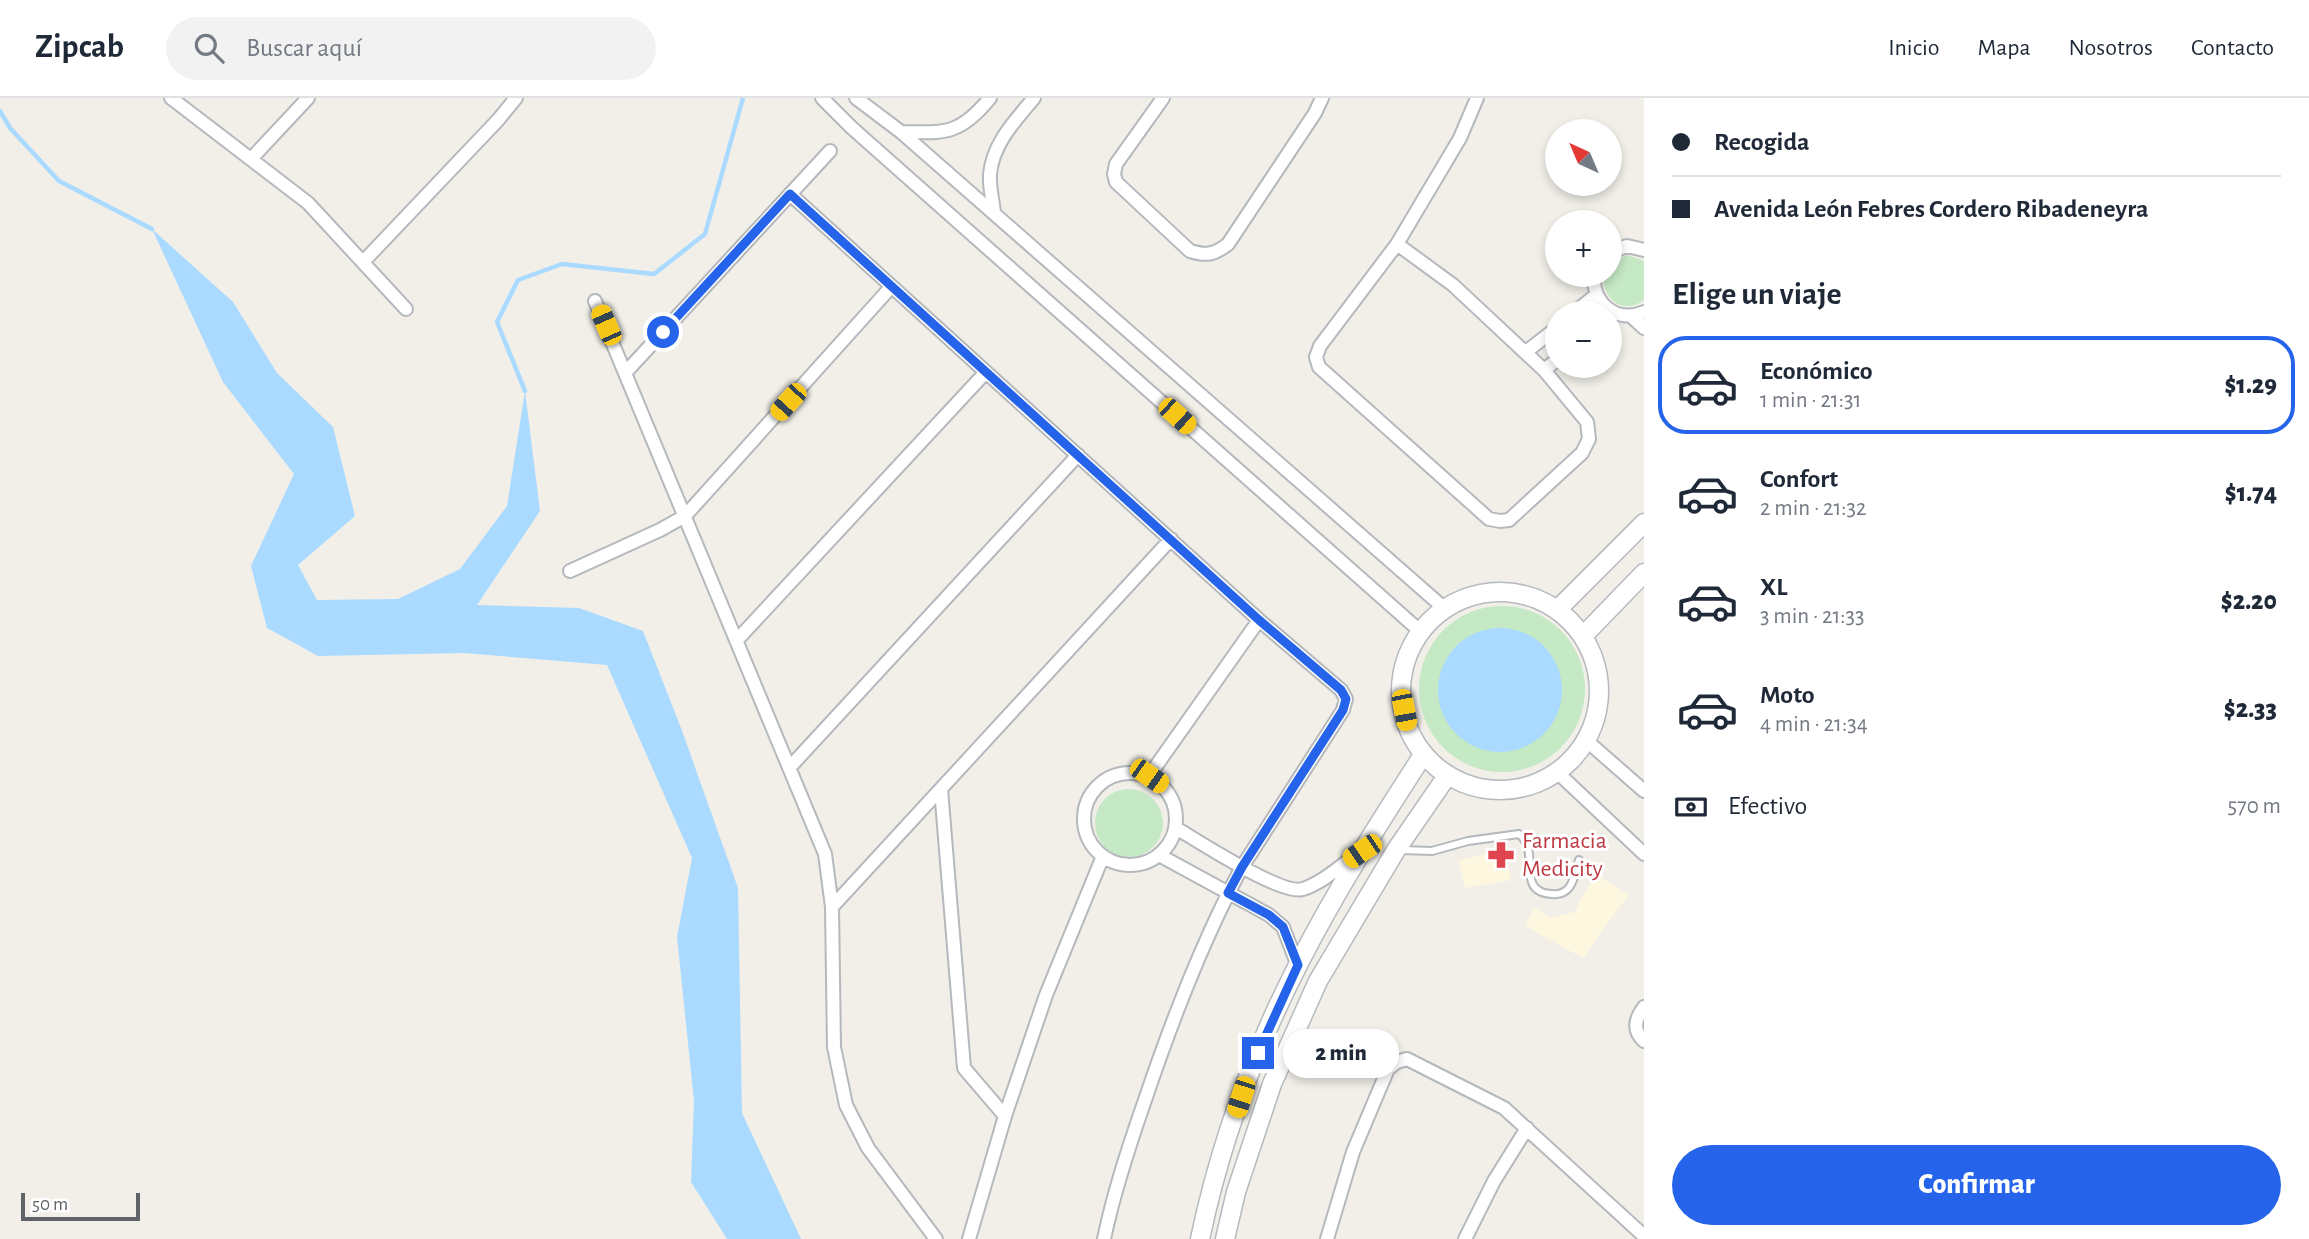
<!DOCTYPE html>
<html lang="es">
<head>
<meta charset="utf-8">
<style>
  body { margin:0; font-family:"Alegreya Sans",sans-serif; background:#f2f2f3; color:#1f2937; height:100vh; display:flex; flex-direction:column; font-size:26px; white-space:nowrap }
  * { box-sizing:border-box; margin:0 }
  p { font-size:23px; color:#747a83 }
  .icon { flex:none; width:38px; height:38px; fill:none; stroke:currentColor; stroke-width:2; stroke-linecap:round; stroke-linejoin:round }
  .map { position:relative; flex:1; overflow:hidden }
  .sheet { display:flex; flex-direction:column; background:#fff; width:665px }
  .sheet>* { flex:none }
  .banner { display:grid; align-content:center; height:154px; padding:0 28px; background:#fff }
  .needle { width:46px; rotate:316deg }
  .tools { position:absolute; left:1545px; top:21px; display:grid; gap:14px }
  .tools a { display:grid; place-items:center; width:77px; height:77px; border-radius:50%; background:#fff; box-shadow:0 4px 10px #0003; font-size:35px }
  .scale { position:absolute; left:21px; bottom:18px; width:119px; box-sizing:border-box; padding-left:7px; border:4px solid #5f6368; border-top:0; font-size:19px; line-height:24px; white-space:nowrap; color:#5f6368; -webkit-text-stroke:5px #fff; paint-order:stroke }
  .end { position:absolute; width:32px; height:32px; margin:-16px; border:9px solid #2563eb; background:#fff; box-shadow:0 0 0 4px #fff }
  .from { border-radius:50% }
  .bubble { position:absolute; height:49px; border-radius:24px; background:#fff; box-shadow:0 4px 10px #0003; font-size:23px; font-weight:800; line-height:49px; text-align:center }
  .car { position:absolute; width:21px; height:42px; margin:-21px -10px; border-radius:9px; box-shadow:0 0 5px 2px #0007; background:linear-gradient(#f5c518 24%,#345 0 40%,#f5c518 0 76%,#345 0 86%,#f5c518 0) }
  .banner b { display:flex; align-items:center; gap:24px; height:66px; font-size:26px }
  .banner b+b { border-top:2px solid #e0e1e3 }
  .banner i { width:18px; height:18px; background:#1f2937 }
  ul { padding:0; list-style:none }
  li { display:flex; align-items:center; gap:21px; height:98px; margin:0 14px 10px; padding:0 14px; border:4px solid transparent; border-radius:28px }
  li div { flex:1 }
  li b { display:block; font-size:26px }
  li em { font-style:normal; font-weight:800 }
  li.active { border-color:#2563eb }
  li>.icon { width:63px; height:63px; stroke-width:1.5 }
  h2 { padding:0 28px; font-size:32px; line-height:84px }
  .pay { display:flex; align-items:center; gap:18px; height:77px; padding:0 28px; font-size:26px }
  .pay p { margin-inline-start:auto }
  .cta { display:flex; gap:14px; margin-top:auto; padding:14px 28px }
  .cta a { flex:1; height:80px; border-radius:42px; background:#2563eb; color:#fff; font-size:28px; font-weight:800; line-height:80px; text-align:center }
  header { display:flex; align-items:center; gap:42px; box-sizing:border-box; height:98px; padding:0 35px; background:#fff; border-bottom:2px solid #e0e1e3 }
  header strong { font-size:33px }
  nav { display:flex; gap:38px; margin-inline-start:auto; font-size:24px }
  .search { width:490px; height:63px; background:#f2f2f3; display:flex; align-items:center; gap:18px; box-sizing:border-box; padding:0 24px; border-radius:38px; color:#747a83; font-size:26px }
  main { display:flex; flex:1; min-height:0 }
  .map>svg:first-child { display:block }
  .commercial { fill:#fef7e0 }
  .green { fill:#c5e8c5 }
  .water { fill:#aadaff }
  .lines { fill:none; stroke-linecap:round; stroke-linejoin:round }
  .stream { stroke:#aadaff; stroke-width:4.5 }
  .lane-casing { stroke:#b5b8bc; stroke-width:10 }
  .street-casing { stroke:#b5b8bc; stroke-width:16 }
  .secondary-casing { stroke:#b6babf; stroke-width:21 }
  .lane { stroke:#fff; stroke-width:6 }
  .street { stroke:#fff; stroke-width:12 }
  .secondary { stroke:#fff; stroke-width:18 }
  .route { stroke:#2563eb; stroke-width:9 }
  .labels { text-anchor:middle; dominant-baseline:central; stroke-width:6; stroke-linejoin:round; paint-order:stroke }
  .health-label { font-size:24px; fill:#be3a42; stroke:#fff; text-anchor:start }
</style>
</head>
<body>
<header>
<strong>Zipcab</strong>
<div class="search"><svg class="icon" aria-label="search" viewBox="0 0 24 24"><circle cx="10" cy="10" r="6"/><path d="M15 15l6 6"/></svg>Buscar aquí</div>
<nav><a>Inicio</a><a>Mapa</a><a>Nosotros</a><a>Contacto</a></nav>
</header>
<main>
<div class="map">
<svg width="1644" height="1141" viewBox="0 0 1644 1141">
  <rect width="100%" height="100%" fill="#f1efe8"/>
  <path class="commercial" d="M1505 750 1511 782 1465 790 1458 763Z
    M1596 776 1628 797 1583 860 1525 828 1534 810 1552 820 1574 814Z"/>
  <path class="green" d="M1627 157 1644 163V202C1623 218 1601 200 1604 177H1610L1611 164Z
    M1419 591a83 83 0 1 1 166 0a83 83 0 1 1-166 0Z
    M1095 725a34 34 0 1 1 68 0a34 34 0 1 1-68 0Z"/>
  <path class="water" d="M152 131 233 204 277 275 333 329 355 418 298 467 317 502 398 501 460 471 507 408 525 293 540 413 477 507 579 510 643 533 681 630 738 790 742 1015 801 1141H727L691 1084 694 1003 677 839 692 760 607 567 464 555 318 558 267 530 251 468 294 376 223 284Z
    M1438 592a62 62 0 1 1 124 0a62 62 0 1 1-124 0Z"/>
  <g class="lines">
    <path class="stream" d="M0 13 10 30 59 83 152 131
      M525 293 497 224 518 182 562 166 654 176 705 136 743 0"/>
    <defs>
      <path id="lane" d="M1401 752 1432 753 1468 743 1519 736C1542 754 1514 794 1552 796 1573 798 1574 778 1579 762"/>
      <path id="street" d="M171 0 308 105 406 211
        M822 0 852 30 1421 534
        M856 0 901 34 1445 511
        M1163 0 1116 66 1114 76 1116 84 1190 153C1206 158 1214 157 1228 146L1315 15 1322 0
        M901 34C945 35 960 37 990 0
        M251 61 308 0
        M790 96 1259 522 1341 592 1346 601 1343 612 1242 769C1202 843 1172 922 1145 1002 1129 1048 1114 1093 1104 1141
        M994 115C993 103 989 89 990 76 993 45 1015 23 1034 0
        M1397 146 1453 187 1544 272 1587 324 1589 341 1582 355 1509 422 1500 423 1489 421 1319 269 1316 259 1320 248 1397 146 1460 40 1477 0
        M1610 154 1627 148 1644 152
        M364 163 498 22 516 0
        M1594 177C1592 205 1616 226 1644 214
        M595 203 825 756 832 809 834 949 846 1007 868 1050 936 1141
        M1574 215 1596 197
        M1631 218 1644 230
        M1527 253 1558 229
        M1544 272 1558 261
        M626 274 830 53
        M570 473 660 432 685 418 891 189
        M737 542 985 275
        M1587 643 1644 693
        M790 669 1078 357
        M1558 675 1644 756
        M1084 721a46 46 0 1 1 92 0a46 46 0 1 1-92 0Z
        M1149 678 1259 522
        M941 691 964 970 1005 1018
        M1176 730C1198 743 1282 798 1303 791 1322 785 1342 767 1358 755
        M1159 757 1269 817 1283 829 1298 868
        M832 809 1171 441
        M1644 909C1635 921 1632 932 1644 943
        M969 1141 1005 1018 1046 897 1103 758
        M1327 1141 1353 1054 1388 971 1397 964 1407 961 1504 1010 1644 1138
        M1465 1141 1494 1083 1527 1030"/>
      <path id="secondary" d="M1401 593a99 99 0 1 1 198 0a99 99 0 1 1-198 0Z
        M1558 511 1644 425
        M1584 537 1644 475
        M1200 1141C1220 1046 1254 953 1298 867 1335 794 1379 725 1423 657
        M1225 1141 1236 1094 1272 986 1318 883 1396 752 1447 678"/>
    </defs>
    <use href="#lane" class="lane-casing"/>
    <use href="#street" class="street-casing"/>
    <use href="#secondary" class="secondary-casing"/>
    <use href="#lane" class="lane"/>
    <use href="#street" class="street"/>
    <use href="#secondary" class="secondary"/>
  </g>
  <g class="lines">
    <path class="route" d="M663 234 790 96 1259 522 1341 592 1346 601 1343 612 1242 769 1228 795 1269 817 1283 829 1298 867 1258 955"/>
  </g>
  <defs>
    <symbol id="pharmacy-bare" viewBox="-9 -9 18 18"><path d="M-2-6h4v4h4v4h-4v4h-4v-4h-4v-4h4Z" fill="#e0444e" stroke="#fff" stroke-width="2.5" paint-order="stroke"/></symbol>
  </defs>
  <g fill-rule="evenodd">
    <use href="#pharmacy-bare" x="1482" y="738" width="38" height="38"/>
  </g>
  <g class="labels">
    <g class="health-label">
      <text x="1522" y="743">Farmacia<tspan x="1522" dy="28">Medicity</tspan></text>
    </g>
  </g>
</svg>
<div class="tools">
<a><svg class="needle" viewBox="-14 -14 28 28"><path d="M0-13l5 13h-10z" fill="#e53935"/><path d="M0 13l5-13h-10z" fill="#747a83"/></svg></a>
<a>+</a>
<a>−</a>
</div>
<div class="scale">50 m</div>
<i class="end from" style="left:663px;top:234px"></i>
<i class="end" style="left:1258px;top:955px"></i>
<div class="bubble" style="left:1283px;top:931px;width:116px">2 min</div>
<i class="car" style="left:606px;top:227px;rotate:336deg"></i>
<i class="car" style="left:788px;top:304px;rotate:222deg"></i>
<i class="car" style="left:1177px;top:318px;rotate:132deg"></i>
<i class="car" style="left:1404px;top:612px;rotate:169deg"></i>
<i class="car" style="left:1149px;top:678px;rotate:125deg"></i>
<i class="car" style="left:1362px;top:753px;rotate:236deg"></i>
<i class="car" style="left:1241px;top:999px;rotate:198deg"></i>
</div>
<section class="sheet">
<div class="banner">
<b><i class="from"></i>Recogida</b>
<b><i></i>Avenida León Febres Cordero Ribadeneyra</b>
</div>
<h2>Elige un viaje</h2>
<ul>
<li class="active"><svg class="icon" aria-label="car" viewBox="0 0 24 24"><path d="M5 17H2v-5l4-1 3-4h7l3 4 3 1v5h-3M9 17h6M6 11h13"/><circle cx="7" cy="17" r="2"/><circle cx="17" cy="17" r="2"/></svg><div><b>Económico</b><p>1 min · 21:31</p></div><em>$1.29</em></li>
<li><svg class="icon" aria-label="car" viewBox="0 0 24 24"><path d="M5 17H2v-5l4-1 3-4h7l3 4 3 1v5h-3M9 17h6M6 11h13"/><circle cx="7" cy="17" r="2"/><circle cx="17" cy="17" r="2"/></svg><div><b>Confort</b><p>2 min · 21:32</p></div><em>$1.74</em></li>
<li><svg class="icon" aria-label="car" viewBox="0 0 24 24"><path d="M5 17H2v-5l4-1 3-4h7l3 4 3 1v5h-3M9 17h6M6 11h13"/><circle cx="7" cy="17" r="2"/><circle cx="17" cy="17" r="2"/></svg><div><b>XL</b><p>3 min · 21:33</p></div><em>$2.20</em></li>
<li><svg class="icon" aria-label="car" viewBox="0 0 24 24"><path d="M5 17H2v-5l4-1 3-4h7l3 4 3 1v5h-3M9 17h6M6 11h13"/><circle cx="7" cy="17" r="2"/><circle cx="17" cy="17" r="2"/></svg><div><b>Moto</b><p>4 min · 21:34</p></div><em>$2.33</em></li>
</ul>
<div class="pay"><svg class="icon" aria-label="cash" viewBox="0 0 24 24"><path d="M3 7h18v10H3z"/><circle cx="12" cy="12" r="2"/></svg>Efectivo<p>570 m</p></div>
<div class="cta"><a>Confirmar</a></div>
</section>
</main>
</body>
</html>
